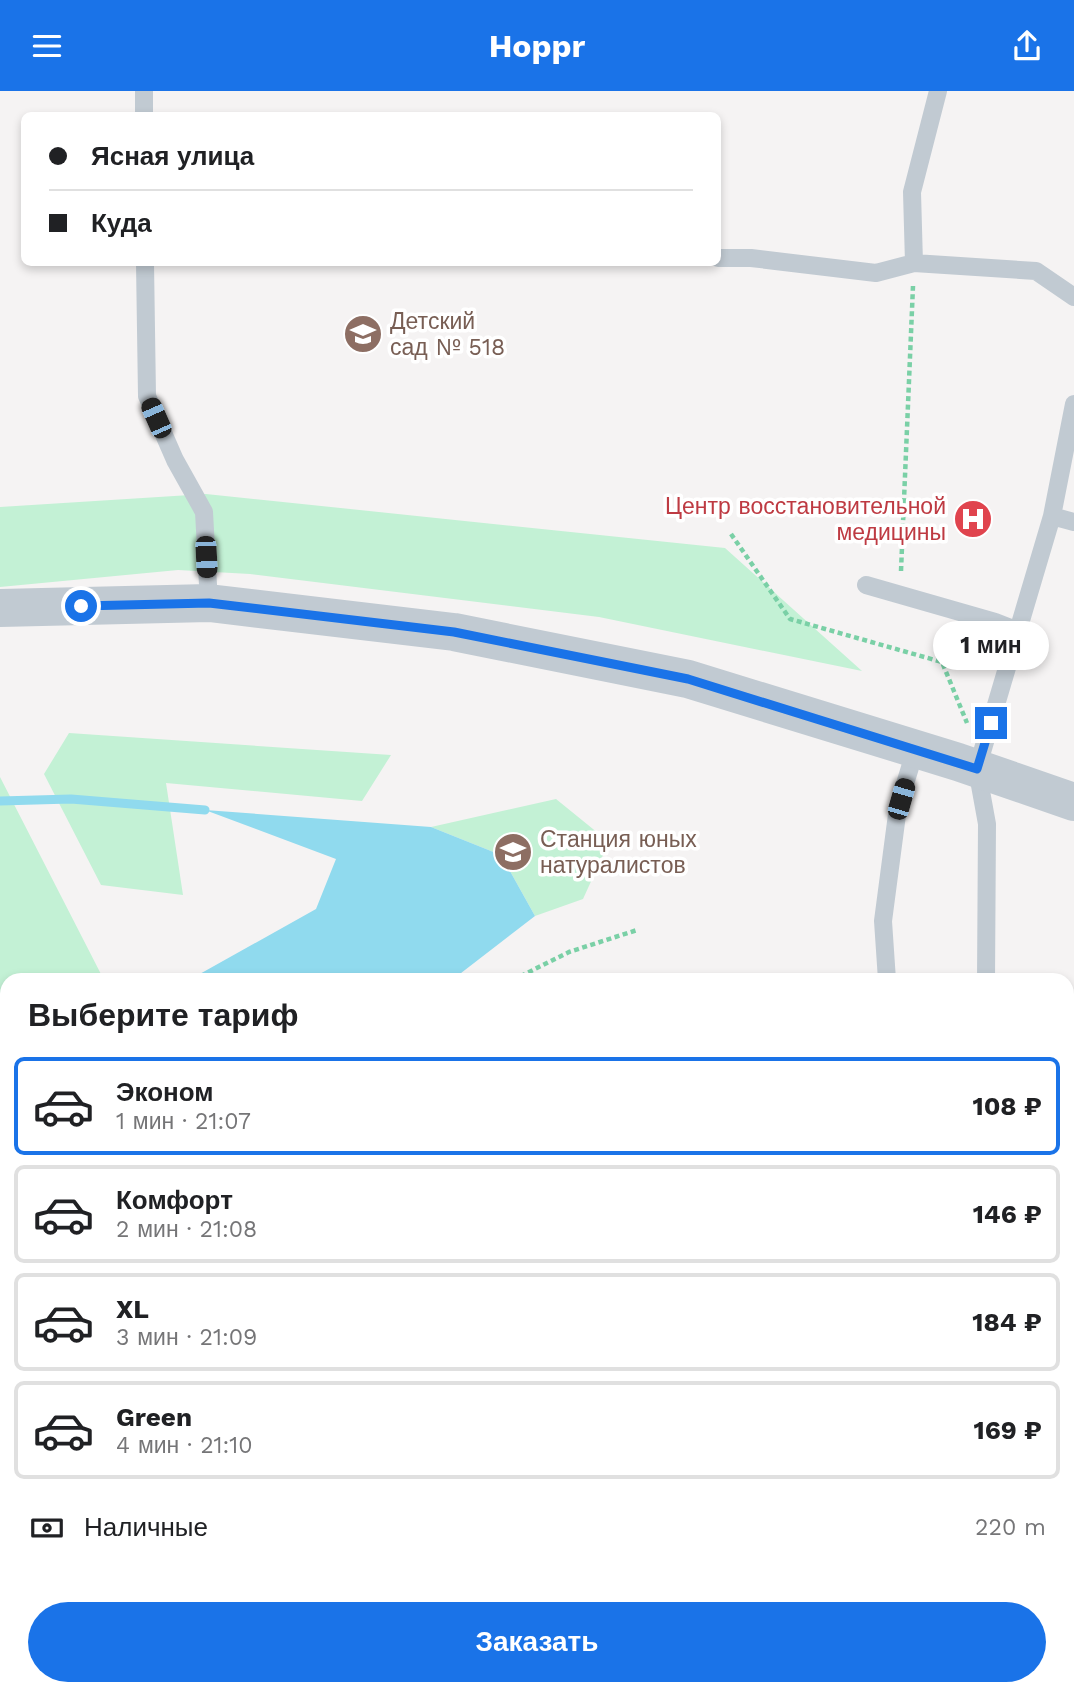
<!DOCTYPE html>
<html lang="ru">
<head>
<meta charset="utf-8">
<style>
  body { margin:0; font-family:"Work Sans",sans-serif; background:#f6f6f6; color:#202124; height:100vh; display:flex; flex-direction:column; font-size:26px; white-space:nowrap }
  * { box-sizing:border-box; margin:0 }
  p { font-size:23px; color:#757577 }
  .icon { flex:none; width:38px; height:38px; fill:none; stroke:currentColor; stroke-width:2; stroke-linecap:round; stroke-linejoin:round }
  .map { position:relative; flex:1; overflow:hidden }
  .drawer { position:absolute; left:0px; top:882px; width:1074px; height:723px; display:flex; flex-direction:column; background:#fff; border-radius:21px 21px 0 0; box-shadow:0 4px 10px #0003 }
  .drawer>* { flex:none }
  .guide { position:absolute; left:21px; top:21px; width:700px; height:154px; border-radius:10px; box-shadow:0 4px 10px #0003; display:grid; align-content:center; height:154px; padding:0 28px; background:#fff }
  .end { position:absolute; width:32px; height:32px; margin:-16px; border:9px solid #1a73e8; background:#fff; box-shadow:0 0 0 4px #fff }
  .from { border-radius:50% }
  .bubble { position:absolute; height:49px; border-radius:24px; background:#fff; box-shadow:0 4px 10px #0003; font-size:23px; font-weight:700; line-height:49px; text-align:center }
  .car { position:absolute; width:21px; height:42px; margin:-21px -10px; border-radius:9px; box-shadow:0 0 5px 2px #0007; background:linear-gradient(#222 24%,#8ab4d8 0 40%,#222 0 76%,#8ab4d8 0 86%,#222 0) }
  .guide b { display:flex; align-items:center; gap:24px; height:66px; font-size:26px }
  .guide b+b { border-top:2px solid #e0e0e0 }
  .guide i { width:18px; height:18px; background:#202124 }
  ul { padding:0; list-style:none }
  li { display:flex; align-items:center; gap:21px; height:98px; margin:0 14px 10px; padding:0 14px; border:4px solid #e0e0e0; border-radius:10px }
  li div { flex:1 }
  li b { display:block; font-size:26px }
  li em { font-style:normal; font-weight:700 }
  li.selected { border-color:#1a73e8 }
  li>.icon { width:63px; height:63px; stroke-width:1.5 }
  h2 { padding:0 28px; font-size:32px; line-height:84px }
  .pay { display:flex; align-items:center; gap:18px; height:77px; padding:0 28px; font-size:26px }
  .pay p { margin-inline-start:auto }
  .button { display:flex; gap:14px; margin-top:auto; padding:14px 28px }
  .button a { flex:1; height:80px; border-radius:42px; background:#1a73e8; color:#fff; font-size:28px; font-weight:700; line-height:80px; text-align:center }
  header { display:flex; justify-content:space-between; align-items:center; height:91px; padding:0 28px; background:#1a73e8; color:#fff; font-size:32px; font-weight:700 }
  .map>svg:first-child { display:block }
  .green { fill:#c3f1d5 }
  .water { fill:#90daee }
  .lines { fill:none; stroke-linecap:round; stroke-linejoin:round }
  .stream { stroke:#90daee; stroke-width:9 }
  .path { stroke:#7ad0a6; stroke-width:4.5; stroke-dasharray:5 3.5; stroke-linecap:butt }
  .service { stroke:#c1cad2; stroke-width:18 }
  .tertiary { stroke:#c1cad2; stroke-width:38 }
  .route { stroke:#1a73e8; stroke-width:9 }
  .labels { text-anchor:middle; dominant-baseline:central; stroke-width:7; stroke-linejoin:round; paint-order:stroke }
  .education-label { font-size:23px; fill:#785e54; stroke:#fff; text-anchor:start }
  .health-label { font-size:23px; fill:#be3a42; stroke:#fff; text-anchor:end }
</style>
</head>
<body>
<header><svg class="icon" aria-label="menu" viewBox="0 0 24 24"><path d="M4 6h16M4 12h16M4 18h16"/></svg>Hoppr<svg class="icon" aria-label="share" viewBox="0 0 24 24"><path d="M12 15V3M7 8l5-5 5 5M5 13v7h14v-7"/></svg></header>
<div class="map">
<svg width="1074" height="1604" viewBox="0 0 1074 1604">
  <rect width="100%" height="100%" fill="#f5f3f3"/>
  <path class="green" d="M206 403 725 457 862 580 599 526 250 483 178 479 0 496V416Z
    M69 642 391 664 362 710 166 692 183 804 101 794 44 683Z
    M0 686 104 889H7V1598H1036L1033 1604H0Z
    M556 708 609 751 583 808 535 825 501 764 431 736Z
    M1074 1111V1528L1068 1540V1112Z"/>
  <path class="water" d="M205 719 431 736 501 764 535 825 452 889H189L316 818 336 768Z"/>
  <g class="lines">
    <path class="stream" d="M0 710 71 708 205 719
      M0 1063 7 1058
      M0 1163 7 1157"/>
    <path class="path" d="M731 443 790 528 942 571 967 632
      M901 480 913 195
      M513 889 569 861 637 839
      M0 1004 7 1000
      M1068 1109 1074 1108
      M0 1198H7
      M0 1287 7 1265
      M1068 1541 1074 1527
      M821 1598 823 1604
      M890 1598 900 1604
      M210 1604 221 1598
      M800 1604 818 1598
      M917 1604V1598
      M1036 1604 1039 1598"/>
    <path class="service" d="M144 0V24
      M938 0 912 101 914 172 1036 180 1074 206
      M718 167H751L876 182 914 172
      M145 172 147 305 175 369 204 421 209 512
      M1052 425 1074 431
      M866 494 995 531 1018 540
      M887 889 883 830 898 716 915 660
      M986 889 987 733 977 678 1052 425 1074 313
      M1068 1023 1074 1022"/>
    <path class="tertiary" d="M0 517 209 512 454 541 688 588 958 671 1074 711"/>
  </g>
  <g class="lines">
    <path class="route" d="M81 515 209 512 454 541 688 588 977 678 991 632"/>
  </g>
  <defs>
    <symbol id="school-disc" viewBox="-11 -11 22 22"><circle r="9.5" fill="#8d6e63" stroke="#fff"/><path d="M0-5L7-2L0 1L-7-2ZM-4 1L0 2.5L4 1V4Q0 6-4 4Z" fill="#fff"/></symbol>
    <symbol id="hospital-disc" viewBox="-11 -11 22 22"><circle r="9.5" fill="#e0444e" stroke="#fff"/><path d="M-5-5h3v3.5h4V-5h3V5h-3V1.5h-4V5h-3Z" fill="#fff"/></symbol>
    <symbol id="university-disc" viewBox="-11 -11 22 22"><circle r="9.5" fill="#8d6e63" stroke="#fff"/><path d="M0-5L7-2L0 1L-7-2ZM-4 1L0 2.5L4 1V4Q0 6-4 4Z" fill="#fff"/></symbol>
  </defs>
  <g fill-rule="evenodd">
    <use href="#school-disc" x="341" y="221" width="44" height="44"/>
    <use href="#hospital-disc" x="951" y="406" width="44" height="44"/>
    <use href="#university-disc" x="491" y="739" width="44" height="44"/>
  </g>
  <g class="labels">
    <g class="education-label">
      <text x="390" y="230">Детский<tspan x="390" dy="26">сад № 518</tspan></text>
      <text x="540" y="748">Станция юных<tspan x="540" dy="26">натуралистов</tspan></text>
    </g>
    <g class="health-label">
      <text x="946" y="415">Центр восстановительной<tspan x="946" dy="26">медицины</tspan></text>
    </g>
  </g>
</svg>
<i class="end from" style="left:81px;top:515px"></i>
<i class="end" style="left:991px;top:632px"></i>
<div class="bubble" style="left:933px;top:530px;width:116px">1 мин</div>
<i class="car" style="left:156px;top:327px;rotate:336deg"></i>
<i class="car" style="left:206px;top:466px;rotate:177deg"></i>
<i class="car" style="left:901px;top:708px;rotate:16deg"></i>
<div class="guide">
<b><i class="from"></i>Ясная улица</b>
<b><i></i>Куда</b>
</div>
<section class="drawer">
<h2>Выберите тариф</h2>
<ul>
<li class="selected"><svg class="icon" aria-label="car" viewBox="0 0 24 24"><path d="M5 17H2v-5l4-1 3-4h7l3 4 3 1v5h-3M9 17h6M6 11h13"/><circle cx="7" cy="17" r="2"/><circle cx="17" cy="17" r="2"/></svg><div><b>Эконом</b><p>1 мин · 21:07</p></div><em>108 ₽</em></li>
<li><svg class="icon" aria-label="car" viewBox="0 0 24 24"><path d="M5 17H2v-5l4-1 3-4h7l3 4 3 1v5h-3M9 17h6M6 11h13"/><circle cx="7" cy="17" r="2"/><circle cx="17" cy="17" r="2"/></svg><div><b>Комфорт</b><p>2 мин · 21:08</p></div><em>146 ₽</em></li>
<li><svg class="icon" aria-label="car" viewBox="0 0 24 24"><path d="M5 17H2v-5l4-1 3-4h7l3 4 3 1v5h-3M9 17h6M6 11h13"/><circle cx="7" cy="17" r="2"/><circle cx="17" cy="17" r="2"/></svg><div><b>XL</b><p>3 мин · 21:09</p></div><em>184 ₽</em></li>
<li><svg class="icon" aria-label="car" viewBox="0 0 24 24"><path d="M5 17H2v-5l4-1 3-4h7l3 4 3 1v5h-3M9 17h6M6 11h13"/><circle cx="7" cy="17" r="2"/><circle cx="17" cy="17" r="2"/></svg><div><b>Green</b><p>4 мин · 21:10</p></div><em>169 ₽</em></li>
</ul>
<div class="pay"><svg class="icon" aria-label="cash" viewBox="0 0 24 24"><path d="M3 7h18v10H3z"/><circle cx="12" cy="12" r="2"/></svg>Наличные<p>220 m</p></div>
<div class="button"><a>Заказать</a></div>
</section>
</div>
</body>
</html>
